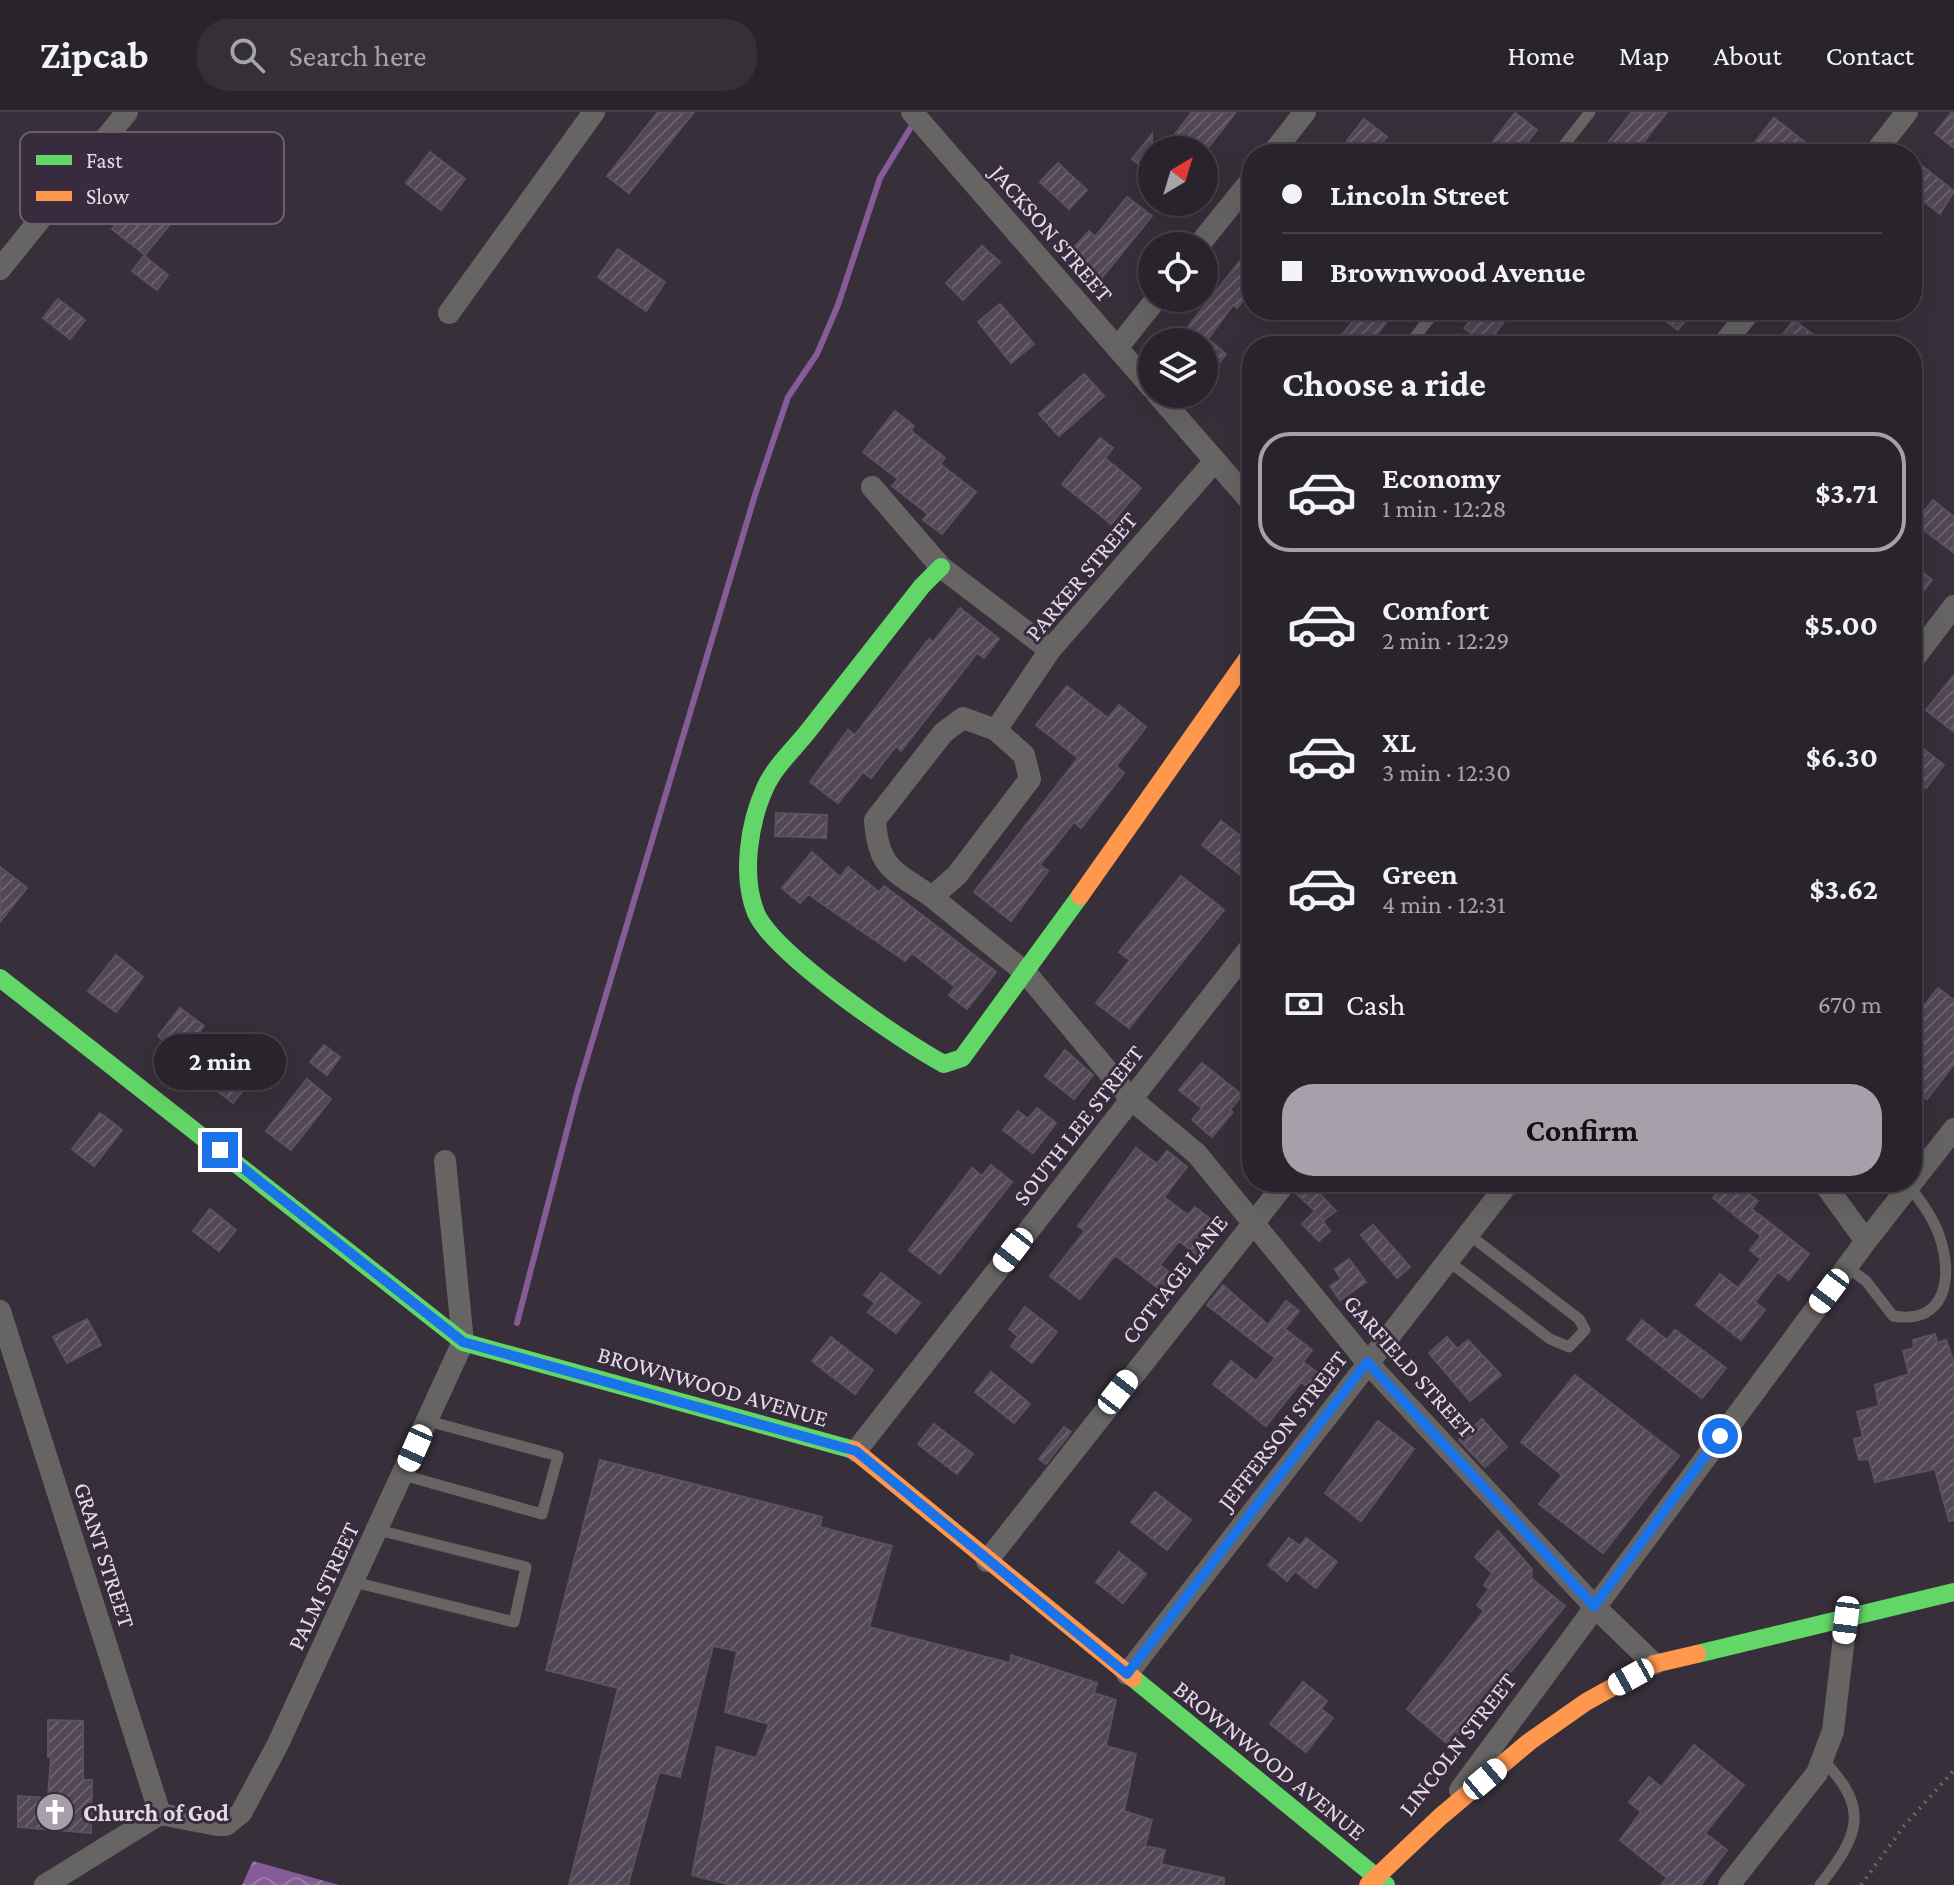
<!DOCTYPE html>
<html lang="en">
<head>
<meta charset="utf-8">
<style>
  body { margin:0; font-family:"Crimson Pro",serif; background:#352f38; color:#f1f3f6; height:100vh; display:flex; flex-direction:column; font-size:30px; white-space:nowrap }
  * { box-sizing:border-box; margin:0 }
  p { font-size:26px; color:#a5a4a9 }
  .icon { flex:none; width:44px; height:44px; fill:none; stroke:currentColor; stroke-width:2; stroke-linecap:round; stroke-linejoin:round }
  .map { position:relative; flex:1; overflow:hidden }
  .drawer { position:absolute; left:1242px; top:224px; width:680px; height:856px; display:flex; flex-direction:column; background:#29232c; border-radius:32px; box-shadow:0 8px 32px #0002,0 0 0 2px #454048 }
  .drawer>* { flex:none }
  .banner { position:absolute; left:1242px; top:32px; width:680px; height:176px; border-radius:32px; box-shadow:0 8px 32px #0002,0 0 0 2px #454048; display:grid; align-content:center; height:176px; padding:0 40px; background:#29232c }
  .needle { width:52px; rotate:38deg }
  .tools { position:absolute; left:1138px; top:24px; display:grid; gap:16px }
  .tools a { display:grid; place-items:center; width:80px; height:80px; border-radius:50%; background:#29232c; box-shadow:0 8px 32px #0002,0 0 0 2px #454048; font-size:40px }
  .end { position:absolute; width:36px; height:36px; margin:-18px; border:10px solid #1a73e8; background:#fff; box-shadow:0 0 0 4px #fff }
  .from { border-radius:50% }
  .bubble { position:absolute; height:56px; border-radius:28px; background:#29232c; box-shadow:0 8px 32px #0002,0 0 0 2px #454048; font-size:26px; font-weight:700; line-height:56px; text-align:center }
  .car { position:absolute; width:24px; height:48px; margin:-24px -12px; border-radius:10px; box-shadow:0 0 6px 2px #0007; background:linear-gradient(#fff 24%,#345 0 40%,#fff 0 76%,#345 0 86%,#fff 0) }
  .banner b { display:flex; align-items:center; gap:28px; height:76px; font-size:30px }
  .banner b+b { border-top:2px solid #454048 }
  .banner i { width:20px; height:20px; background:#f1f3f6 }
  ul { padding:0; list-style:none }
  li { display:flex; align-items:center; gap:24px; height:120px; margin:0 16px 12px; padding:0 24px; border:4px solid transparent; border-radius:32px }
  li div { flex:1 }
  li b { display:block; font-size:30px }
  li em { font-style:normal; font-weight:700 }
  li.on { border-color:#a79faa }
  li>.icon { width:72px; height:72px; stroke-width:1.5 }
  h2 { padding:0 40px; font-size:36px; line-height:96px }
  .pay { display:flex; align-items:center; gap:20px; height:88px; padding:0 40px; font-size:30px }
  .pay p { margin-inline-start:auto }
  .button { display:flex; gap:16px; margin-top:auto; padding:16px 40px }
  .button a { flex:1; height:92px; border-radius:32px; background:#a79faa; color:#111; font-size:32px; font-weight:700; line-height:92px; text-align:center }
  header { display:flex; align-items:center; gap:48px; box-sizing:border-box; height:112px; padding:0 40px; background:#29232c; border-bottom:2px solid #454048 }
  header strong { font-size:38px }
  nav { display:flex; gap:44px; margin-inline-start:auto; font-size:28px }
  .search { width:560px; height:72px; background:#352f38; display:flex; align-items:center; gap:20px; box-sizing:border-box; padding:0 28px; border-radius:32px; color:#a5a4a9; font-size:30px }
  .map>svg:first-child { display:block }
  .water { fill:url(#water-waves) }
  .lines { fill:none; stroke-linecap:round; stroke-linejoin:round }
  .stream { stroke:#855c97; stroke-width:6 }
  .building { fill:url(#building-hatch); stroke:#5a535c; stroke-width:2 }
  .path { stroke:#696668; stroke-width:4; stroke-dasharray:2 6; stroke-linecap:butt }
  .lane { stroke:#676564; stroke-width:11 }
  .street { stroke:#676564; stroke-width:22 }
  .fast { stroke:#63d668; stroke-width:18 }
  .slow { stroke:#ff974d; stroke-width:18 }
  .route { stroke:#1a73e8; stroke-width:10 }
  .labels { text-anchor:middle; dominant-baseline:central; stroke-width:6; stroke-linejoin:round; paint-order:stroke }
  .street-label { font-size:24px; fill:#e3dbe7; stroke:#382b3e }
  .poi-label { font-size:24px; font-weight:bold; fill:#e3dbe7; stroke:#382b3e; text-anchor:start }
  .key { fill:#382b3e; stroke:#6b6071; stroke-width:2 }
  .key-label { font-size:22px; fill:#e3dbe7 }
</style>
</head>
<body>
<header>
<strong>Zipcab</strong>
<div class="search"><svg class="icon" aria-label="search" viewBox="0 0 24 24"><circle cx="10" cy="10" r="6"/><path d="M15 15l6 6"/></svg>Search here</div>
<nav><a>Home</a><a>Map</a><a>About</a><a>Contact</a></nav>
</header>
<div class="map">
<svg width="1954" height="1773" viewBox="0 0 1954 1773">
  <defs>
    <pattern id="water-waves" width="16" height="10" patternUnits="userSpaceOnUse" patternTransform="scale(2)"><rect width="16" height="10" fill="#855c97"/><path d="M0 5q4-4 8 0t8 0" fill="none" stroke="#9c7aaa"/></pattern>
    <pattern id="building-hatch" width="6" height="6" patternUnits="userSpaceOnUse" patternTransform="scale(2)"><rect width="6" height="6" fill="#524657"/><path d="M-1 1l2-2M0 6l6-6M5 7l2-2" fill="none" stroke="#6b606f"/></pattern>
  </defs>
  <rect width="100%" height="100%" fill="#372f3a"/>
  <path class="water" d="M253 1749 339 1773H242Z"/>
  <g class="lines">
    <path class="stream" d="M517 1211 577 980 755 383 788 285 817 242 838 193 880 66 911 15"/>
  </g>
  <path class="building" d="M658 0H694L629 81 607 64Z
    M1192 0H1236L1206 38H1163Z
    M1632 0H1667L1634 42H1599Z
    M1952 0H1954V36L1935 21Z
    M1515 1 1537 18 1518 42H1483Z
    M1774 6 1820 42H1771L1755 30Z
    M1364 7 1387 25 1373 42H1352L1343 34Z
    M1152 22V62L1132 47Z
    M430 40 465 67 441 98 406 71Z
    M1912 46 1954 79 1940 102 1912 80Z
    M1058 51 1087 78 1069 97 1040 70Z
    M137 85 171 111 145 143 112 117Z
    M1127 85 1152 104 1100 168 1070 140 1089 119 1095 125Z
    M982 134 1000 150 963 188 946 171Z
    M618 137 665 170 646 199 598 165Z
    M144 144 168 163 157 178 132 159Z
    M1240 149 1252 158V177L1237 196 1233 193 1208 227 1226 242 1204 271V230H1176Z
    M58 187 85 208 70 227 43 206Z
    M1000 192 1034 232 1011 251 978 210Z
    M1362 198H1396L1368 234H1333Z
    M1479 198H1513L1486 233 1464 216Z
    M1652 198H1693L1678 218Z
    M1794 208 1828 234H1774Z
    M1084 262 1104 284 1059 324 1039 302Z
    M895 299 914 314 911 319 945 346 940 352 976 380 942 422 923 408 928 402 892 374 898 367 863 340Z
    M1100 326 1113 336 1105 346 1141 376 1111 412 1062 372Z
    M1933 388 1954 405V441L1915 411Z
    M1912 452 1932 468 1912 493Z
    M960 496 999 527 984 546 977 541 901 639 896 634 871 666 863 660 838 691 810 670 848 618 855 623 929 527 933 530Z
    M1954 563V620L1926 598Z
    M1067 574 1108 606 1119 593 1146 615 1116 654 1124 661 1081 716 1074 710 1040 753 1048 759 1011 809 974 780 1078 646 1036 613Z
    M1912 628 1944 653 1926 676 1912 665Z
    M776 701 827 703 826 726 775 724Z
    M1221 709 1252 733V772L1202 733Z
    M812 740 840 765 848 755 879 780 884 774 996 860 967 897 949 883 955 875 912 841 905 849 808 782 800 791 782 776Z
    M0 755 27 776 0 810Z
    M1181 764 1224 798 1129 916 1096 891 1130 848 1119 840Z
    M116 843 143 865 116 900 88 879Z
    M1938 876 1954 888V952L1927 987 1912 975V909Z
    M180 896 204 914 182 943 158 924Z
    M244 929 267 948 233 991 210 973Z
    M324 933 340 945 327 963 310 950Z
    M1065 938 1093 963 1074 987 1045 964Z
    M1202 951 1242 983 1230 998 1233 1000 1212 1025 1192 1008 1202 996 1179 978Z
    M307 967 331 987 291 1038 266 1019Z
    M1037 996 1056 1011 1033 1041 1003 1018 1018 999 1028 1007Z
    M100 1001 122 1018 94 1054 72 1037Z
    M1136 1036 1157 1052 1167 1039 1187 1055 1164 1085 1188 1103 1195 1095 1214 1110 1204 1123 1214 1130 1201 1146 1179 1129 1160 1153 1174 1164 1162 1179 1115 1143 1080 1187 1050 1164 1085 1119 1078 1114Z
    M991 1053 1012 1070 940 1162 909 1138 972 1056 982 1064Z
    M1726 1070H1733L1758 1089 1752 1097 1809 1142 1789 1168 1778 1160 1755 1190 1765 1198 1741 1228 1696 1193 1720 1162 1738 1176 1761 1147 1750 1138 1761 1124 1713 1086Z
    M1309 1071 1336 1099 1324 1108 1318 1103 1330 1119 1319 1129 1302 1112 1315 1099 1297 1082Z
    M210 1097 236 1118 219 1139 193 1119Z
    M1373 1113 1410 1155 1397 1166 1361 1123Z
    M1349 1147 1366 1170 1340 1188 1330 1174 1341 1167 1335 1157Z
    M881 1161 920 1191 896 1221 868 1200 875 1191 864 1183Z
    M1223 1173 1268 1213 1286 1189 1299 1199 1285 1217 1312 1238 1303 1250 1322 1264 1312 1278 1301 1270 1266 1314 1213 1272 1231 1249 1256 1269 1275 1246 1207 1193Z
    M1025 1195 1057 1220 1032 1251 1011 1234 1018 1224 1009 1217Z
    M87 1207 101 1233 67 1251 53 1225Z
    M1642 1208 1667 1228 1675 1218 1726 1256 1702 1286 1627 1227Z
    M1935 1222 1937 1231 1946 1228 1954 1251V1408L1949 1409 1935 1357 1875 1370 1869 1347 1859 1348 1854 1327 1863 1325 1857 1300 1879 1294 1875 1273 1909 1262 1903 1239 1914 1236 1913 1228Z
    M831 1225 873 1258 855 1282 812 1249Z
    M1447 1225 1457 1237 1468 1228 1501 1263 1470 1289 1429 1241Z
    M991 1260 1030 1292 1014 1311 975 1280Z
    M1575 1263 1679 1344 1603 1441 1539 1392 1562 1363 1521 1330Z
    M1482 1307 1507 1335 1485 1355 1459 1328Z
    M1378 1309 1414 1337 1361 1409 1325 1381Z
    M934 1312 973 1342 957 1362 918 1332Z
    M1064 1315 1071 1320 1046 1352 1039 1347Z
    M600 1348 822 1405 820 1415 892 1434 869 1515 1010 1551 1011 1543 1097 1571 1094 1581 1116 1588 1106 1634 1136 1642 1124 1699 1152 1708 1145 1734 1165 1738 1161 1752 1224 1766V1773H731L692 1763 717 1635 756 1646 769 1612 725 1600 737 1539 713 1534 680 1665 659 1660 628 1773H569L618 1576 546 1558Z
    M1155 1380 1191 1408 1167 1438 1131 1410Z
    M1498 1419 1532 1457 1531 1466 1565 1494 1450 1634 1407 1597 1484 1499 1477 1493 1489 1477 1484 1473 1492 1461 1475 1445Z
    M1289 1426 1300 1434 1306 1426 1337 1450 1316 1476 1295 1459 1287 1469 1268 1453Z
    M1119 1440 1146 1462 1123 1491 1096 1470Z
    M1303 1570 1327 1589 1321 1597 1333 1606 1306 1640 1270 1612Z
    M48 1608 83 1609V1668H92L91 1721 18 1715V1684L48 1686 51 1645H48Z
    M1694 1633 1744 1673 1705 1721 1727 1738 1701 1773H1661L1667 1766 1620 1728 1641 1700 1629 1690 1649 1665 1661 1675Z"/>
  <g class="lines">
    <path class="path" d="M1861 1773 1904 1714 1954 1658"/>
    <path class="lane" d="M1557 42 1590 0
      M1408 234 1436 198
      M1447 1148 1550 1227 1569 1235 1585 1218 1579 1207 1468 1122
      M1847 1155 1866 1169 1893 1204C1946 1213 1954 1165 1939 1123 1933 1105 1921 1089 1909 1074
      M403 1363 542 1402 558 1344 428 1309
      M354 1470 514 1510 526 1455 378 1418
      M1820 1773C1859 1723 1871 1697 1822 1647"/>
    <path class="street" d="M912 0 1152 276
      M1272 42 1305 0
      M1874 42 1907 0
      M1198 134 1252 67
      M0 157 127 0
      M449 201 594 0
      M1722 234 1751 198
      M1118 235 1157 186
      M1157 282 1252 391
      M872 375 941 455 1050 538
      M1912 549 1954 494
      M996 618 1024 643 1030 667 957 763 932 785C895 759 878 757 875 708L943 621 963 606 996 618 1050 538 1214 350
      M932 785 1026 861 1131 987 1197 1042 1367 1250 1594 1494 1654 1552
      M1823 1070 1866 1129
      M0 1199 160 1702
      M856 1339 1252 833
      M987 1449 1286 1070
      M1127 1562 1509 1070
      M1460 1678 1866 1129 1954 1017
      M45 1773 160 1702 217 1713H226L241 1701 277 1634 463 1230 445 1049
      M1729 1773 1817 1661 1833 1619 1846 1508"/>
    <path class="fast" d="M941 455 922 474C884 522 847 570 809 618 795 636 774 655 765 676 749 711 741 764 756 801 774 842 901 929 944 952L962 946 1080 784
      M0 866 463 1230 854 1338
      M1697 1542 1954 1480
      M1133 1566 1386 1773"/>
    <path class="slow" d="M1080 784 1252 540
      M854 1338 1133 1566
      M1368 1773 1440 1705 1529 1630 1586 1590 1654 1552 1697 1542"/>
  </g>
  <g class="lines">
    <path class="route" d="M220 1038 463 1230 856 1339 1127 1562 1367 1250 1594 1494 1720 1324"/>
  </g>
  <defs>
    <symbol id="church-disc" viewBox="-11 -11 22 22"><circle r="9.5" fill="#a79faa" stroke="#382b3e"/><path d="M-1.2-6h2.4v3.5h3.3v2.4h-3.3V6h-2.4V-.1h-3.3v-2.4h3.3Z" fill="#fff"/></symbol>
  </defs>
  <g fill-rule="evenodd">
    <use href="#church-disc" x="33" y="1678" width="44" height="44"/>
  </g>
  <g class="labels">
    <g class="street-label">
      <text transform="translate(1052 121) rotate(49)">JACKSON STREET</text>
      <text transform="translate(1081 464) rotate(-50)">PARKER STREET</text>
      <text transform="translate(1078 1013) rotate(-52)">SOUTH LEE STREET</text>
      <text transform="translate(1174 1167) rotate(-52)">COTTAGE LANE</text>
      <text transform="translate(1410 1254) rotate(48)">GARFIELD STREET</text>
      <text transform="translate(713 1274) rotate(16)">BROWNWOOD AVENUE</text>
      <text transform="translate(1282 1318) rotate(-52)">JEFFERSON STREET</text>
      <text transform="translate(105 1443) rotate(72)">GRANT STREET</text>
      <text transform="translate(323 1474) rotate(-65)">PALM STREET</text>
      <text transform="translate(1457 1632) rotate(-52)">LINCOLN STREET</text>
      <text transform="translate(1270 1648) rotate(39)">BROWNWOOD AVENUE</text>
    </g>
    <g class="poi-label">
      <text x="83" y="1700">Church of God</text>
    </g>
  </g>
  <rect x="20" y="20" width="264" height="92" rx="12" class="key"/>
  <rect x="36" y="43" width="36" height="10" fill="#63d668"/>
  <rect x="36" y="79" width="36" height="10" fill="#ff974d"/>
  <g class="key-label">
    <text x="86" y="56">Fast</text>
    <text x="86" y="92">Slow</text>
  </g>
</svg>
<div class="tools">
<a><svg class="needle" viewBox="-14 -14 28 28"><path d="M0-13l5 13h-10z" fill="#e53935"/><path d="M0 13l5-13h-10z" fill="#a5a4a9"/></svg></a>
<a><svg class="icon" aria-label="locate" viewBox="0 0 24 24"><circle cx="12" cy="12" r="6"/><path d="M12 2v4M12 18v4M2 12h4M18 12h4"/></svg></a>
<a><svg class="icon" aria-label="layers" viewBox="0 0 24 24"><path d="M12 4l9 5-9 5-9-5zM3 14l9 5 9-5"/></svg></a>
</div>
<i class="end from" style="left:1720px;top:1324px"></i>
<i class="end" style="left:220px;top:1038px"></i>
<div class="bubble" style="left:154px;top:922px;width:132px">2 min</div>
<i class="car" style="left:1013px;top:1138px;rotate:218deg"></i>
<i class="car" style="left:1829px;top:1179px;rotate:217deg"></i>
<i class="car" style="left:1118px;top:1280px;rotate:38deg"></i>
<i class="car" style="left:415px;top:1336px;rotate:204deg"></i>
<i class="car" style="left:1846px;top:1508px;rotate:187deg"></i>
<i class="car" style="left:1631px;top:1565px;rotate:241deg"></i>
<i class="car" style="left:1485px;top:1667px;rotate:50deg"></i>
<div class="banner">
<b><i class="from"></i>Lincoln Street</b>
<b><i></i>Brownwood Avenue</b>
</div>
<section class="drawer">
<h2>Choose a ride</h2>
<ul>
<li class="on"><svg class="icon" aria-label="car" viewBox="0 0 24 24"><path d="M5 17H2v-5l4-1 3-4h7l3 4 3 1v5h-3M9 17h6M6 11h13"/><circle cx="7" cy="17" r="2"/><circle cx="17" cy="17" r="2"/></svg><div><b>Economy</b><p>1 min · 12:28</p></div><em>$3.71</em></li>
<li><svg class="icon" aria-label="car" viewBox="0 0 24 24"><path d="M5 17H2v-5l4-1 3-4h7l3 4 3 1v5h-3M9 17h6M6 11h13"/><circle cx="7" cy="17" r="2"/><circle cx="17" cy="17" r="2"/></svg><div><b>Comfort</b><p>2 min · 12:29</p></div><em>$5.00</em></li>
<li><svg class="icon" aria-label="car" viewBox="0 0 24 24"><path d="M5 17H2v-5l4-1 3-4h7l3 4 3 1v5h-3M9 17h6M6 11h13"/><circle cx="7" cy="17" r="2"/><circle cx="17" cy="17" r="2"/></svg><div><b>XL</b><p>3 min · 12:30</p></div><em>$6.30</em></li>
<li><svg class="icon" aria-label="car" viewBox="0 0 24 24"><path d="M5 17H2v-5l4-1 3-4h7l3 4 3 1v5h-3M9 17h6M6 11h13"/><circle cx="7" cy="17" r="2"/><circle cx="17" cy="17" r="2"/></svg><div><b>Green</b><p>4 min · 12:31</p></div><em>$3.62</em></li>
</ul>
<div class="pay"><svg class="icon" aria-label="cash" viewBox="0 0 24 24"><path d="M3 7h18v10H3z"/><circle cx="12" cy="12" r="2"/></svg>Cash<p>670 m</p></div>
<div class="button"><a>Confirm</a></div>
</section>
</div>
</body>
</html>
